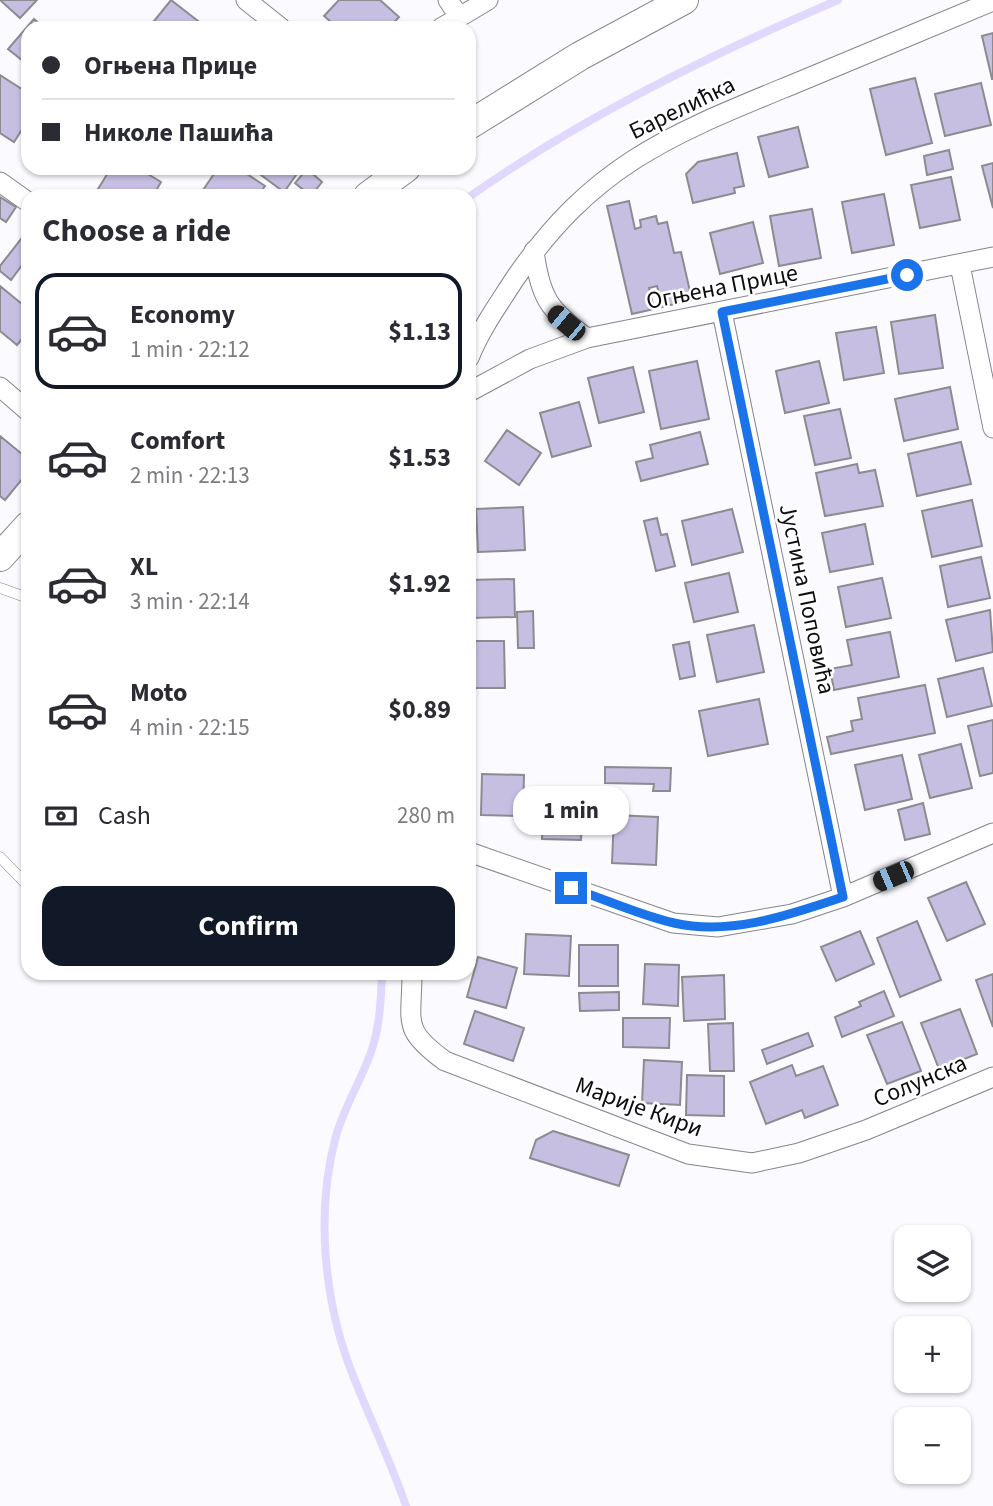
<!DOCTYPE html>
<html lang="en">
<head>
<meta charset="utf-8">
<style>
  body { margin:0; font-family:"Source Sans 3",sans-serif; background:#f2f2f3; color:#2b2b33; height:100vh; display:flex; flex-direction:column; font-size:26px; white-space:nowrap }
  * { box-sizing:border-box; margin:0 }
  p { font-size:23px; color:#7c7c81 }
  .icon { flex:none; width:38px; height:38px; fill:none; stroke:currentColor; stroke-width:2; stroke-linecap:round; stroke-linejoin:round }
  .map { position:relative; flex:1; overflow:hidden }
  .sheet { position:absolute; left:21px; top:189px; width:455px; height:791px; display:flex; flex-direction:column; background:#fff; border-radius:21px; box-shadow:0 2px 5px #0004 }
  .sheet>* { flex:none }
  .hud { position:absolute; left:21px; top:21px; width:455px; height:154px; border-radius:21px; box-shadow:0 2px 5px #0004; display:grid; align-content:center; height:154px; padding:0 21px; background:#fff }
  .buttons { position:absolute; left:894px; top:1225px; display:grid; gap:14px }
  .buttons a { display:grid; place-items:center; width:77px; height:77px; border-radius:14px; background:#fff; box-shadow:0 2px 5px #0004; font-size:35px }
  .end { position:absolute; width:32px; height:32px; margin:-16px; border:9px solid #1a73e8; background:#fff; box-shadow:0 0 0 4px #fff }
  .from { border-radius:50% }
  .bubble { position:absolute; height:49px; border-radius:21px; background:#fff; box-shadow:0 2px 5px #0004; font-size:23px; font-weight:700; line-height:49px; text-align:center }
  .car { position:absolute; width:21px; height:42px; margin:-21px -10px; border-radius:9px; box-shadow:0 0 5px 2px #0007; background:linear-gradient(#222 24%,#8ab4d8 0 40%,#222 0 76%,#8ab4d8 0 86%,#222 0) }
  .hud b { display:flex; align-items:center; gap:24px; height:66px; font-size:26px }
  .hud b+b { border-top:2px solid #e1e1e2 }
  .hud i { width:18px; height:18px; background:#2b2b33 }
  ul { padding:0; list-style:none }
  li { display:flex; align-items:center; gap:21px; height:116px; margin:0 14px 10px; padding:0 7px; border:4px solid transparent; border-radius:21px }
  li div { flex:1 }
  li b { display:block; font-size:26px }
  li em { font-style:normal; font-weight:700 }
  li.active { border-color:#111827 }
  li>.icon { width:63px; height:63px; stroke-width:1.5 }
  h2 { padding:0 21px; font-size:32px; line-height:84px }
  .pay { display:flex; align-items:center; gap:18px; height:77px; padding:0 21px; font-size:26px }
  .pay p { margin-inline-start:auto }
  .action { display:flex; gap:14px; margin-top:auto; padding:14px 21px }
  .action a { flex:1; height:80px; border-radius:21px; background:#111827; color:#fff; font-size:28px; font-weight:700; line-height:80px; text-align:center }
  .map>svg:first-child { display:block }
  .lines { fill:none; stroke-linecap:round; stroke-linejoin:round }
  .stream { stroke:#e1d9fd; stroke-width:8 }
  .building { fill:#c7bfe2; stroke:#8c8b91; stroke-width:2 }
  .service-casing { stroke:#86848b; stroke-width:11 }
  .minor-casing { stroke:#86848b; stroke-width:21 }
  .secondary-casing { stroke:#86848b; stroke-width:30 }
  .service { stroke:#fff; stroke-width:10 }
  .minor { stroke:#fff; stroke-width:19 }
  .secondary { stroke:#fff; stroke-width:28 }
  .route { stroke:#1a73e8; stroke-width:9 }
  .labels { text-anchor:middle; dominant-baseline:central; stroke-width:5; stroke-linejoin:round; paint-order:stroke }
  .street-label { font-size:24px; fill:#0d0d0f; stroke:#fff }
</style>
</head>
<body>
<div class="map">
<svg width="993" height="1506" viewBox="0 0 993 1506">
  <rect width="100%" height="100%" fill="#fbfaff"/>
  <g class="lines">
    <path class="stream" d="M469 197C582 117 710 55 838 0
      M382 973C381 999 380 1027 371 1052 361 1081 344 1107 336 1136 315 1213 324 1304 354 1378 371 1421 391 1462 406 1506"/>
  </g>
  <path class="building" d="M0 0H37L20 18Z
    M171 0 207 28H153L150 26Z
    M339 0H380L399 17 389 28H338L324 16Z
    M34 19 45 28H28V65L8 49Z
    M993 33V79H992L982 36Z
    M0 75 28 93V120L14 142 0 133Z
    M915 78 932 143 886 155 870 89Z
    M981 83 991 125 945 136 935 94Z
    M798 127 808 167 769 177 758 137Z
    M949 150 953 169 927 175 924 156Z
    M737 153 744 186 734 188 735 193 693 203 686 174 698 162Z
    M993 163V208L982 166Z
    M111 168H138L161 182 153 196H109L98 189Z
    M218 168H238L265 186 258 196H199Z
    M260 168H301L284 192 257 172Z
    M307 169 322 182 311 196 295 183Z
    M951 177 960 220 920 228 911 185Z
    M884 194 894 245 852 253 842 202Z
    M0 197 16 207 6 222 0 218Z
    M629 201 635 229 641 227 640 220 656 216 658 224 667 222 674 253 681 252 692 300 662 307 657 286 649 288 654 309 632 314 607 206Z
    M812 209 821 258 779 266 770 216Z
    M753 222 763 263 720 274 710 233Z
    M28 230V257L11 280 0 271V266Z
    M0 286 28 309V332L17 345 0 331Z
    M935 315 943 368 899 374 891 322Z
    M876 327 884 373 844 380 836 333Z
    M697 361 709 419 661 429 649 371Z
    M819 361 829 403 785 413 776 371Z
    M633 367 644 412 599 423 588 378Z
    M950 387 958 429 904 441 895 399Z
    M579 402 591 446 552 457 540 413Z
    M840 409 851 458 815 465 804 416Z
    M507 430 541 453 519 485 485 461Z
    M700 432 708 464 641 481 636 462 653 458 650 445Z
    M0 436 28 459V472L5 500 0 496Z
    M961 442 971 484 917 496 908 454Z
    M857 464 859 473 875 470 883 506 825 516 816 473Z
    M972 500 982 546 932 557 922 511Z
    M523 507 525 550 478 552 476 509Z
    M732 509 743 552 692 565 682 521Z
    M657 518 661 535 667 534 675 566 656 571 644 521Z
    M865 524 873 564 830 572 822 533Z
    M981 557 990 598 948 607 940 566Z
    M729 573 738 612 694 622 685 583Z
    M882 578 891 618 846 627 838 587Z
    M514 579 515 617 469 618V580Z
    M990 610 993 652 956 661 946 620Z
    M533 611 534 648H518L517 612Z
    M754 625 764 672 717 682 707 635Z
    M890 632 899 677 834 690 830 669 852 665 847 640Z
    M469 641H504L505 688H469Z
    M689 642 695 676 680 679 673 645Z
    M983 668 992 706 947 717 938 679Z
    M925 685 935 733 831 754 827 737 853 731 851 721 862 719 858 698Z
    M759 699 768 744 708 756 699 711Z
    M993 720V773L980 776 968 726Z
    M961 744 972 788 930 798 919 755Z
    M902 755 912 799 865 810 855 765Z
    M605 767 671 768 670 791H653L654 784 605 783Z
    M482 774 524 775 523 816 481 815Z
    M544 789 583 791 581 840 542 839Z
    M923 803 930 834 905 840 898 810Z
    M614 815 658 817 656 865 612 863Z
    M966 882 985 924 947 941 928 898Z
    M917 921 941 980 900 997 877 938Z
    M860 931 874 964 836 981 821 947Z
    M526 934 571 936 569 976 524 974Z
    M579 945H618V986H579Z
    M478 957 517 968 506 1008 467 997Z
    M645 964 679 965 678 1006 643 1004Z
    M993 974V1027L976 980Z
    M724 975 725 1019 684 1021 682 977Z
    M884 991 894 1016 842 1037 835 1017 861 1006 859 1002Z
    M619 992V1010L580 1011 579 993Z
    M960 1009 977 1054 939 1069 921 1023Z
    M475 1011 524 1028 513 1061 464 1044Z
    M623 1018H670L669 1048 623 1047Z
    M902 1022 921 1071 887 1084 867 1035Z
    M733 1023 734 1071H710L708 1024Z
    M808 1033 813 1046 767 1064 762 1050Z
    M644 1060 682 1062 680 1105 642 1103Z
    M792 1065 796 1076 823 1066 838 1105 805 1118 802 1110 766 1124 750 1082Z
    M687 1075 724 1076V1116L686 1115Z
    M553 1131 629 1155 619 1186 530 1158 536 1140Z"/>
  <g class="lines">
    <defs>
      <path id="service" d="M0 588 28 598
        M0 857 28 886"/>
      <path id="minor" d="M246 0 281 28
        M448 0 458 15
        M441 28 488 0
        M0 182 28 202
        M534 251C540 297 549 311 587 338
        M960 265 993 428
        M722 312 843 897
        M469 358C480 330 498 305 514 280 595 161 675 133 801 81 865 54 929 28 993 1
        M0 387 28 411
        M469 392 530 359 587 338 993 257
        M469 852 673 923 718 927 792 914 843 897 993 833
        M412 973C412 1023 401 1029 445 1061L688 1154 752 1163 799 1153 866 1130 993 1077"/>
      <path id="secondary" d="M469 125 580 56 684 0
        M368 196 406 168
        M0 557 28 526"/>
    </defs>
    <use href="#service" class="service-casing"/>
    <use href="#minor" class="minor-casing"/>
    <use href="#secondary" class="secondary-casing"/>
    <use href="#service" class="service"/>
    <use href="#minor" class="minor"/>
    <use href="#secondary" class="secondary"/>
  </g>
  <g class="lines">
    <path class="route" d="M571 888C605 899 639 915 674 923 731 936 789 915 843 897L722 312 907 275"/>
  </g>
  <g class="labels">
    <g class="street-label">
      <text transform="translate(682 108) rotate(-26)">Барелићка</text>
      <text transform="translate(722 287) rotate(-11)">Огњена Прице</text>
      <text transform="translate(807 599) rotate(78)">Јустина Поповића</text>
      <text transform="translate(920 1081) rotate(-23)">Солунска</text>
      <text transform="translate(639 1107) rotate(20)">Марије Кири</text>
    </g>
  </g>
</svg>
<div class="buttons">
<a><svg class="icon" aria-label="layers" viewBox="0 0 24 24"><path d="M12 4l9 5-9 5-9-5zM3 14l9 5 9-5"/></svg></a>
<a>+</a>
<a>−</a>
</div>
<i class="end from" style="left:907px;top:275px"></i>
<i class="end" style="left:571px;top:888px"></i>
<div class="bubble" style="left:513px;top:786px;width:116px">1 min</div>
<i class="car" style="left:566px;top:323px;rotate:310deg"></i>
<i class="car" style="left:893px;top:876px;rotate:247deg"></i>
<div class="hud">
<b><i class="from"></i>Огњена Прице</b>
<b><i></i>Николе Пашића</b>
</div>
<section class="sheet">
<h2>Choose a ride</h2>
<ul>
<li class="active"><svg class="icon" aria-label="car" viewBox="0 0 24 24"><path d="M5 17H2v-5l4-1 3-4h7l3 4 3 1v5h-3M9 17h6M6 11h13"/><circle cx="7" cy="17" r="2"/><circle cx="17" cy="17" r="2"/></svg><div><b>Economy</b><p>1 min · 22:12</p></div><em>$1.13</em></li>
<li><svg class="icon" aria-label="car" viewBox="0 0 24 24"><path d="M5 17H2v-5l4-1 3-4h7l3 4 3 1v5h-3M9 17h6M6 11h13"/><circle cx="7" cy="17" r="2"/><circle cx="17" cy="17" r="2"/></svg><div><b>Comfort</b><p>2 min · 22:13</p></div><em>$1.53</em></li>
<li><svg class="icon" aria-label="car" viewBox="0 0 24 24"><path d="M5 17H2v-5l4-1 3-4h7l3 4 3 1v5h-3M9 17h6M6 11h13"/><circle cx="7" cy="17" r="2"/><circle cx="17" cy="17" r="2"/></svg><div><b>XL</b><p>3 min · 22:14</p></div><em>$1.92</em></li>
<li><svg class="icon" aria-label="car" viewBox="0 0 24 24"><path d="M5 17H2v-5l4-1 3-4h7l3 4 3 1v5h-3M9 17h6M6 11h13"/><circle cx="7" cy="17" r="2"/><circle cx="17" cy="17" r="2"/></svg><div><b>Moto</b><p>4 min · 22:15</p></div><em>$0.89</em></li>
</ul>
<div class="pay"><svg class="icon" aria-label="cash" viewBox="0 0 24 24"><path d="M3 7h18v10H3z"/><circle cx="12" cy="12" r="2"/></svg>Cash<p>280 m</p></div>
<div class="action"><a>Confirm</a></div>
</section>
</div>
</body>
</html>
